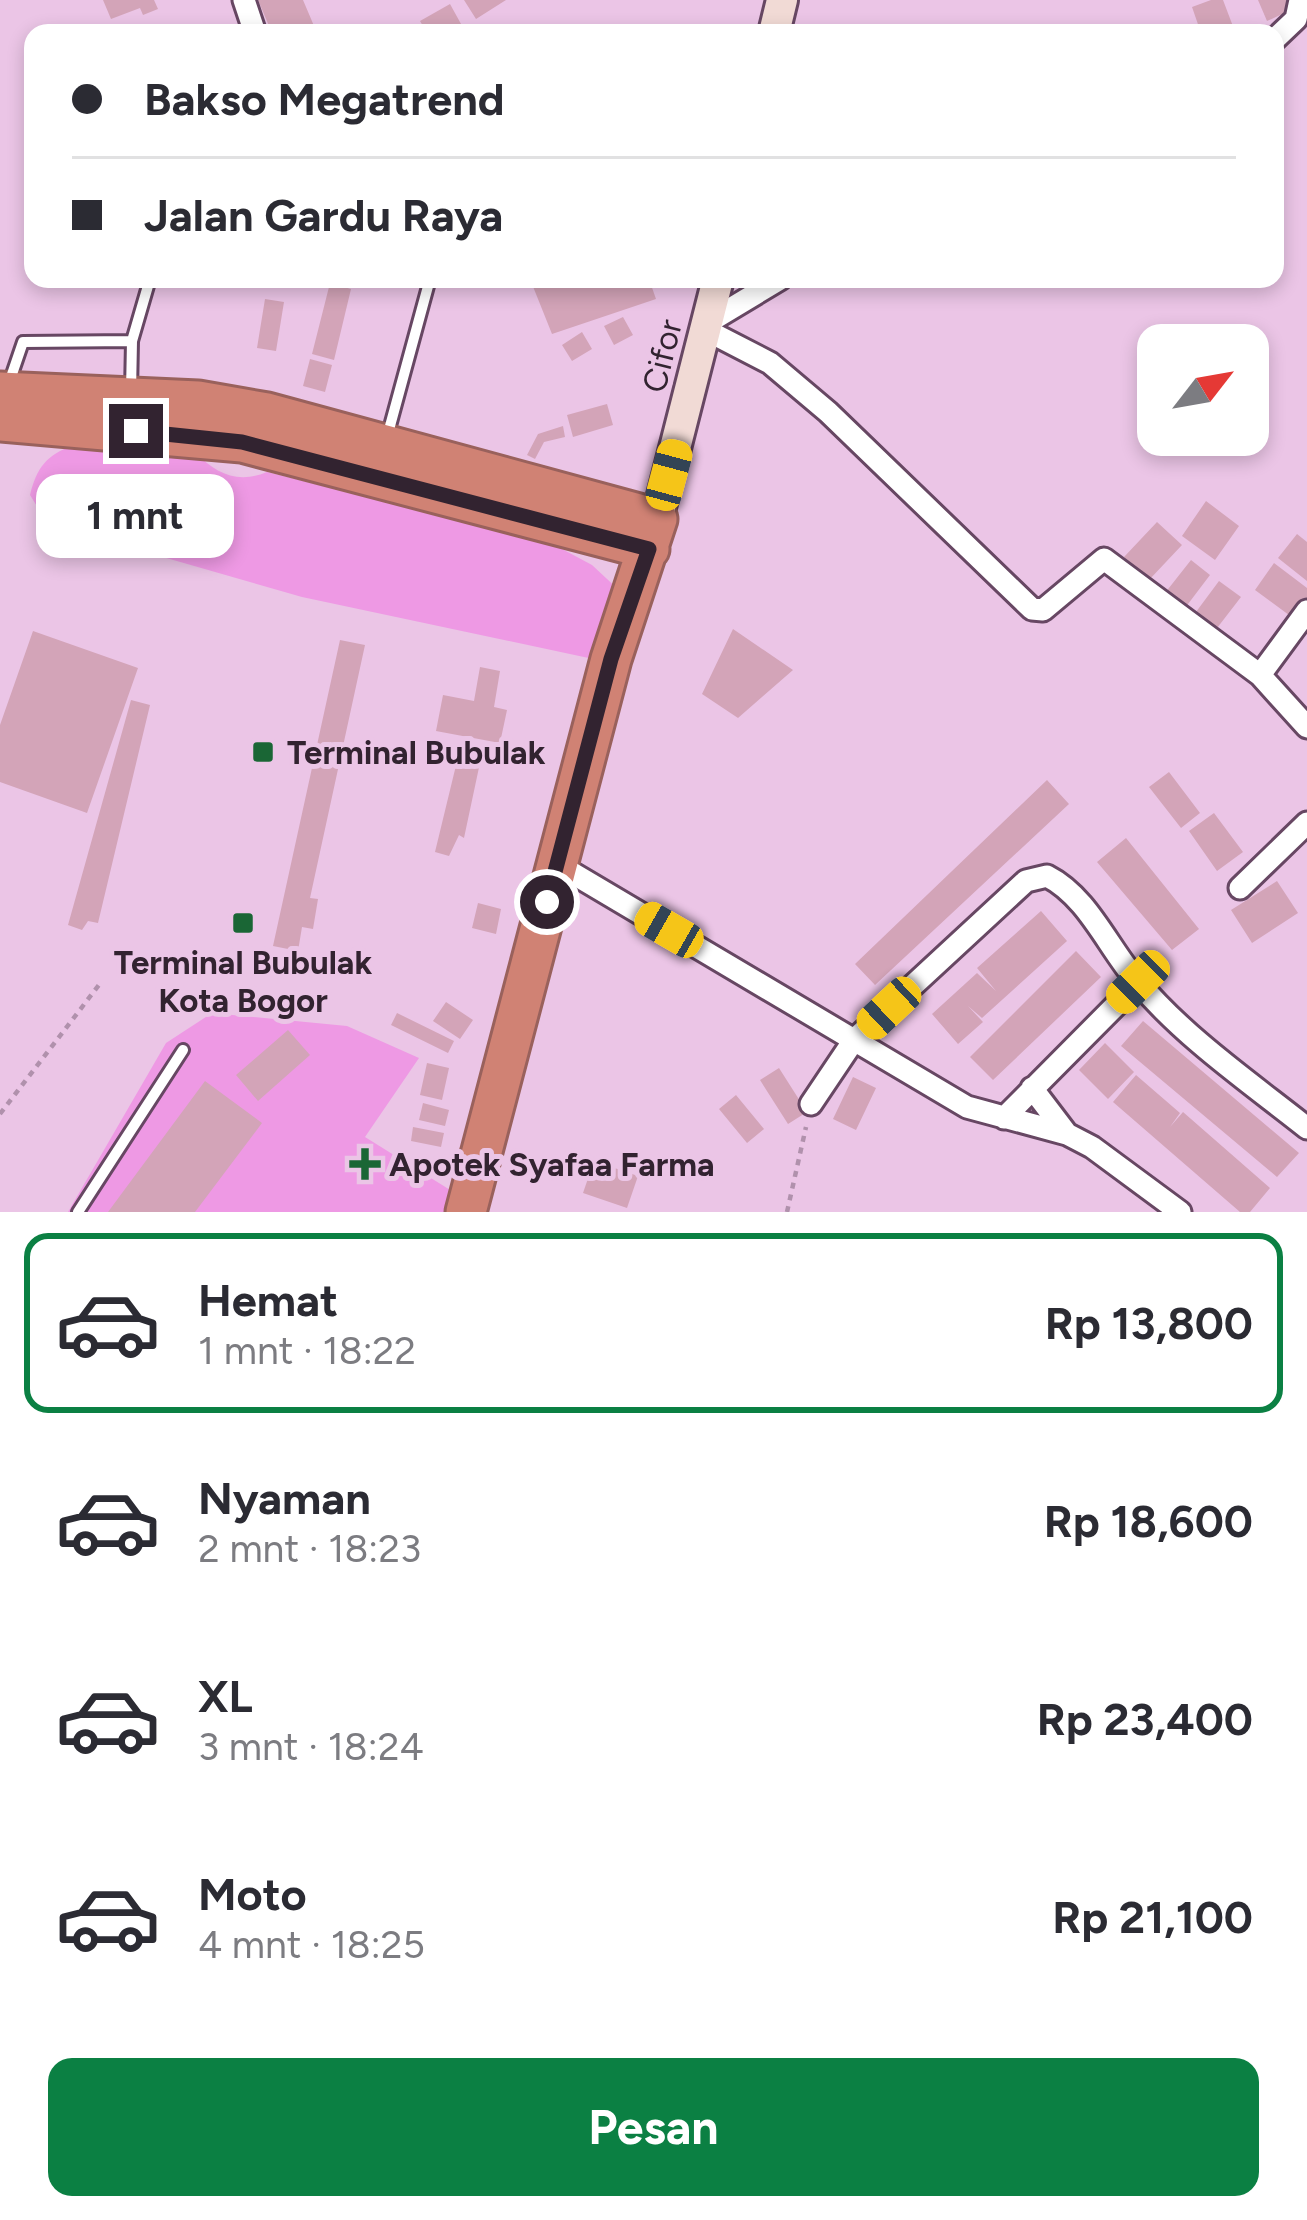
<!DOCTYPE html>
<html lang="id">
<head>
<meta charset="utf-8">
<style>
  body { margin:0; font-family:Figtree,sans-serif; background:#f7f7f7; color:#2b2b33; height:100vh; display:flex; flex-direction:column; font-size:45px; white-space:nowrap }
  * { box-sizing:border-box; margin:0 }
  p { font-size:39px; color:#7c7c81 }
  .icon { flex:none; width:66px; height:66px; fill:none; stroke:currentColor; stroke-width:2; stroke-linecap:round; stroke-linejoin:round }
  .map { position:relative; height:1212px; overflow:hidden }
  .drawer { display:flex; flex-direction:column; background:#fff; flex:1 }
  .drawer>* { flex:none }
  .banner { position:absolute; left:24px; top:24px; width:1260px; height:264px; border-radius:24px; box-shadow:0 6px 18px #0003; display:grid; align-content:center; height:264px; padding:0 48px; background:#fff }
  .needle { width:78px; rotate:59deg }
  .controls { position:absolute; left:1137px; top:324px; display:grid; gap:24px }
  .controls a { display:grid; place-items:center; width:132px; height:132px; border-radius:24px; background:#fff; box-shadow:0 6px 18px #0003; font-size:60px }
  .end { position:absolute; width:54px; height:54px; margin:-27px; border:15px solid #322330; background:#fff; box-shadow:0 0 0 6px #fff }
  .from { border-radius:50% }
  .bubble { position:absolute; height:84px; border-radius:24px; background:#fff; box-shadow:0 6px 18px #0003; font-size:39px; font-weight:700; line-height:84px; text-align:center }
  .car { position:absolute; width:36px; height:72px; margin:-36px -18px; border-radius:15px; box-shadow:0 0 9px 3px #0007; background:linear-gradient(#f5c518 24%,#345 0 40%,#f5c518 0 76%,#345 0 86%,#f5c518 0) }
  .banner b { display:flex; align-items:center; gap:42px; height:114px; font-size:45px }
  .banner b+b { border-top:3px solid #e1e1e2 }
  .banner i { width:30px; height:30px; background:#2b2b33 }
  ul { padding:21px 0 0; list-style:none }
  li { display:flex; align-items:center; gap:36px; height:180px; margin:0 24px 18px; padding:0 24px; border:6px solid transparent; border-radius:24px }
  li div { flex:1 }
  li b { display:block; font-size:45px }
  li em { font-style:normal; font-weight:700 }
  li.selected { border-color:#0b8043 }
  li>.icon { width:108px; height:108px; stroke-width:1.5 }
  .button { display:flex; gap:24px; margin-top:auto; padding:24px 48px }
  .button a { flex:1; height:138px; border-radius:24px; background:#0b8043; color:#fff; font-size:48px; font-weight:700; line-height:138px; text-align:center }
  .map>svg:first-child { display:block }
  .green { fill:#ee99e4 }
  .building { fill:#d3a4b8 }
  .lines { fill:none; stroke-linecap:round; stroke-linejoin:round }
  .lane-casing { stroke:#674763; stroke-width:16 }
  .street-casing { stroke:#674763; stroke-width:27 }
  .secondary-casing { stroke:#674763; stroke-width:36 }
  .highway-casing { stroke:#99615c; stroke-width:45 }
  .path { stroke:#b091ac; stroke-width:4.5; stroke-dasharray:6 6; stroke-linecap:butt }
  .lane { stroke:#fff; stroke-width:10 }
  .street { stroke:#fff; stroke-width:21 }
  .secondary { stroke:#f1dad5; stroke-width:30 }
  .highway { stroke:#d08274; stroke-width:39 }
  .route { stroke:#322330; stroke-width:15 }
  .poi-dot { fill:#1a6635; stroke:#ebc5e6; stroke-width:4.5 }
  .labels { text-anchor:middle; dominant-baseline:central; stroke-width:10; stroke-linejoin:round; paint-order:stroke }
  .street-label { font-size:33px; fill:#322330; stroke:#ebc5e6 }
  .poi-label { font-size:33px; font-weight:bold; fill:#322330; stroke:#ebc5e6; text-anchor:start }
</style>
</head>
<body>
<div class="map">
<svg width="1307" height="1212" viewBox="0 0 1307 1212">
  <rect width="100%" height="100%" fill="#ebc5e6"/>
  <path class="green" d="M73 445 195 452C216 474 238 484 267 472L549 542 592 565 621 592 598 660 302 597 48 524 30 495C37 467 46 456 73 445Z
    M212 1013 347 1026 419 1058 365 1137 455 1193 449 1212H68L166 1043Z"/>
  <path class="building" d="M103 0H154L158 9 143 15 140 8 111 19Z
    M258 0H303L317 33H272Z
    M464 0H506L476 19Z
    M1211 0H1223L1234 29 1201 33 1192 7Z
    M1258 0H1286L1291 10 1267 21Z
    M450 4 466 33H427L420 21Z
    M530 279H649L656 299 552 334Z
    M330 283 351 289 334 360 312 354Z
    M265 299 284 302 276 351 257 348Z
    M623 317 633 335 614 345 604 326Z
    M582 332 592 349 572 361 562 345Z
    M310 359 332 365 325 392 303 386Z
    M607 404 613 425 573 437 567 415Z
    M563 426 565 437 544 442 535 459 527 455 538 434Z
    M1206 501 1239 526 1215 560 1182 536Z
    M1157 522 1182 545 1149 580 1124 557Z
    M1297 534 1307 542V581L1278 558Z
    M1191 560 1210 575 1185 608 1165 593Z
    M1274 563 1307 588V598L1293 618 1255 590Z
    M1219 581 1241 597 1214 632 1193 616Z
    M733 629 793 670 738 718 702 694Z
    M33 631 138 668 87 813 0 782V725Z
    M340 640 365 645 310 898 318 899 313 929 302 927 298 951 273 946Z
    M480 667 500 671 494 707 507 710 500 743 436 731 443 695 474 701Z
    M131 700 150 705 98 923 88 921 82 930 68 925Z
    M459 753 481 758 464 838 459 835 449 856 435 852Z
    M1169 772 1200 813 1181 828 1149 787Z
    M1047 780 1069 804 875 985 855 964Z
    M1214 813 1243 852 1217 871 1189 831Z
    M1126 838 1199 929 1172 950 1097 862Z
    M1277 881 1298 913 1252 943 1231 910Z
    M478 903 501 909 496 934 472 928Z
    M1041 911 1067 941 982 1018 968 1006 983 1022 958 1044 932 1014 977 973 996 991 977 968Z
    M1076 951 1101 977 993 1080 970 1057Z
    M446 1002 473 1020 460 1039 433 1021Z
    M397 1013 454 1041 448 1053 391 1025Z
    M1143 1021 1299 1153 1277 1177 1121 1046Z
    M288 1030 310 1055 258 1101 236 1075Z
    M1105 1043 1134 1072 1108 1099 1079 1070Z
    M427 1063 449 1068 442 1100 420 1095Z
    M779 1068 807 1112 788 1124 760 1080Z
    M1136 1075 1180 1113 1170 1127 1183 1112 1270 1188 1250 1212H1240L1113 1102Z
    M853 1077 876 1088 856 1130 833 1119Z
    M205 1081 262 1123 195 1212H108Z
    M736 1095 764 1129 747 1143 719 1109Z
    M423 1103 449 1110 445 1126 419 1120Z
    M413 1127 444 1133 441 1147 411 1141Z
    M594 1161 638 1176 627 1208 583 1193Z"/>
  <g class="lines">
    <defs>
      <path id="lane" d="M9 383 23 342 132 341 150 279
        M131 392 132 341
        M387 437 430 279
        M78 1212 183 1050"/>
      <path id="street" d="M244 0 255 33
        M1275 39 1296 19 1300 0
        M707 323 780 279
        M706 330 770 363 828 412 1032 609 1043 610 1104 559 1260 675 1307 611
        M1260 675 1307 727
        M557 864 967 1107 1067 1134 1092 1147 1180 1212
        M1240 888 1307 823
        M1032 1088 1067 1134
        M811 1104 854 1040 1026 881 1047 876C1088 897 1107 946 1137 981 1185 1038 1249 1082 1307 1128
        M1004 1118 1138 983"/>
      <path id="secondary" d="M774 33 782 0
        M657 519 718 279"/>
      <path id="highway" d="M0 392 198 401 267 413 657 519 611 659 466 1212
        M0 421 242 442 649 549"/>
    </defs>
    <use href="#lane" class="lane-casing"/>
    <use href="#street" class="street-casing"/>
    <use href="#secondary" class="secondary-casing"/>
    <use href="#highway" class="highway-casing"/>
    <path class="path" d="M0 1114 102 981
      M787 1212 806 1127"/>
    <use href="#lane" class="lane"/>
    <use href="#street" class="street"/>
    <use href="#secondary" class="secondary"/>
    <use href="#highway" class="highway"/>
  </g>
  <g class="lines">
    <path class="route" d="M136 431 242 442 649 549 611 659 547 902"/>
  </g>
  <g class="poi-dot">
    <rect x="251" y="740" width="24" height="24" rx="6"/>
    <rect x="231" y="911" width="24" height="24" rx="6"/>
    <path d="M359 1146h12v12h12v12h-12v12h-12v-12h-12v-12h12z"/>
  </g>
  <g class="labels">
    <g class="street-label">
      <text transform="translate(662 356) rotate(-76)">Cifor</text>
    </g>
    <g class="poi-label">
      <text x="287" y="752">Terminal Bubulak</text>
      <text x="243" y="962" text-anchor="middle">Terminal Bubulak<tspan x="243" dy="38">Kota Bogor</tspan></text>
      <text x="389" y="1164">Apotek Syafaa Farma</text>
    </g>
  </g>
</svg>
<div class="controls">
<a><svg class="needle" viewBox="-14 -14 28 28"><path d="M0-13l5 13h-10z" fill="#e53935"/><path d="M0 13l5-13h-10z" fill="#7c7c81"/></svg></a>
</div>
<i class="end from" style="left:547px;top:902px"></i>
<i class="end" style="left:136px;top:431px"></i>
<div class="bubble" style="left:36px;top:474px;width:198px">1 mnt</div>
<i class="car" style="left:669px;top:475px;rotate:15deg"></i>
<i class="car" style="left:669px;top:930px;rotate:300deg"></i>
<i class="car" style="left:1138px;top:982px;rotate:225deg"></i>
<i class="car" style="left:889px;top:1008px;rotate:227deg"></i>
<div class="banner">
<b><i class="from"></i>Bakso Megatrend</b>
<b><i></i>Jalan Gardu Raya</b>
</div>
</div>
<section class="drawer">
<ul>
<li class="selected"><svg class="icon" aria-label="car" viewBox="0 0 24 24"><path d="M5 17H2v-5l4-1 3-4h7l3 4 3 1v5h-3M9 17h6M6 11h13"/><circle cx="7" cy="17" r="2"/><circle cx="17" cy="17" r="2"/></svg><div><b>Hemat</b><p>1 mnt · 18:22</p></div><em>Rp 13,800</em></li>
<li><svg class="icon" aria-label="car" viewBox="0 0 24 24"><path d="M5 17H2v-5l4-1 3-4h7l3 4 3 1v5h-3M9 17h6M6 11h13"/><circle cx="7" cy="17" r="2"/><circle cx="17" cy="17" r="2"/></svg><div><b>Nyaman</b><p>2 mnt · 18:23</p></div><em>Rp 18,600</em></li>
<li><svg class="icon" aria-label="car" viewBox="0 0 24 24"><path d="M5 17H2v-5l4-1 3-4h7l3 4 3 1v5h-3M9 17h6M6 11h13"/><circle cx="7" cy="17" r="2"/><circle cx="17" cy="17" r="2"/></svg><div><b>XL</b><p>3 mnt · 18:24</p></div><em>Rp 23,400</em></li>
<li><svg class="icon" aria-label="car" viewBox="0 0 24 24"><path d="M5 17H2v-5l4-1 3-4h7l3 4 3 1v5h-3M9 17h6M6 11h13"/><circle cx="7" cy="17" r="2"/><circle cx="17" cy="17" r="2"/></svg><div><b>Moto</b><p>4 mnt · 18:25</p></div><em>Rp 21,100</em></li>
</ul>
<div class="button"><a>Pesan</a></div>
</section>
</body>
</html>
